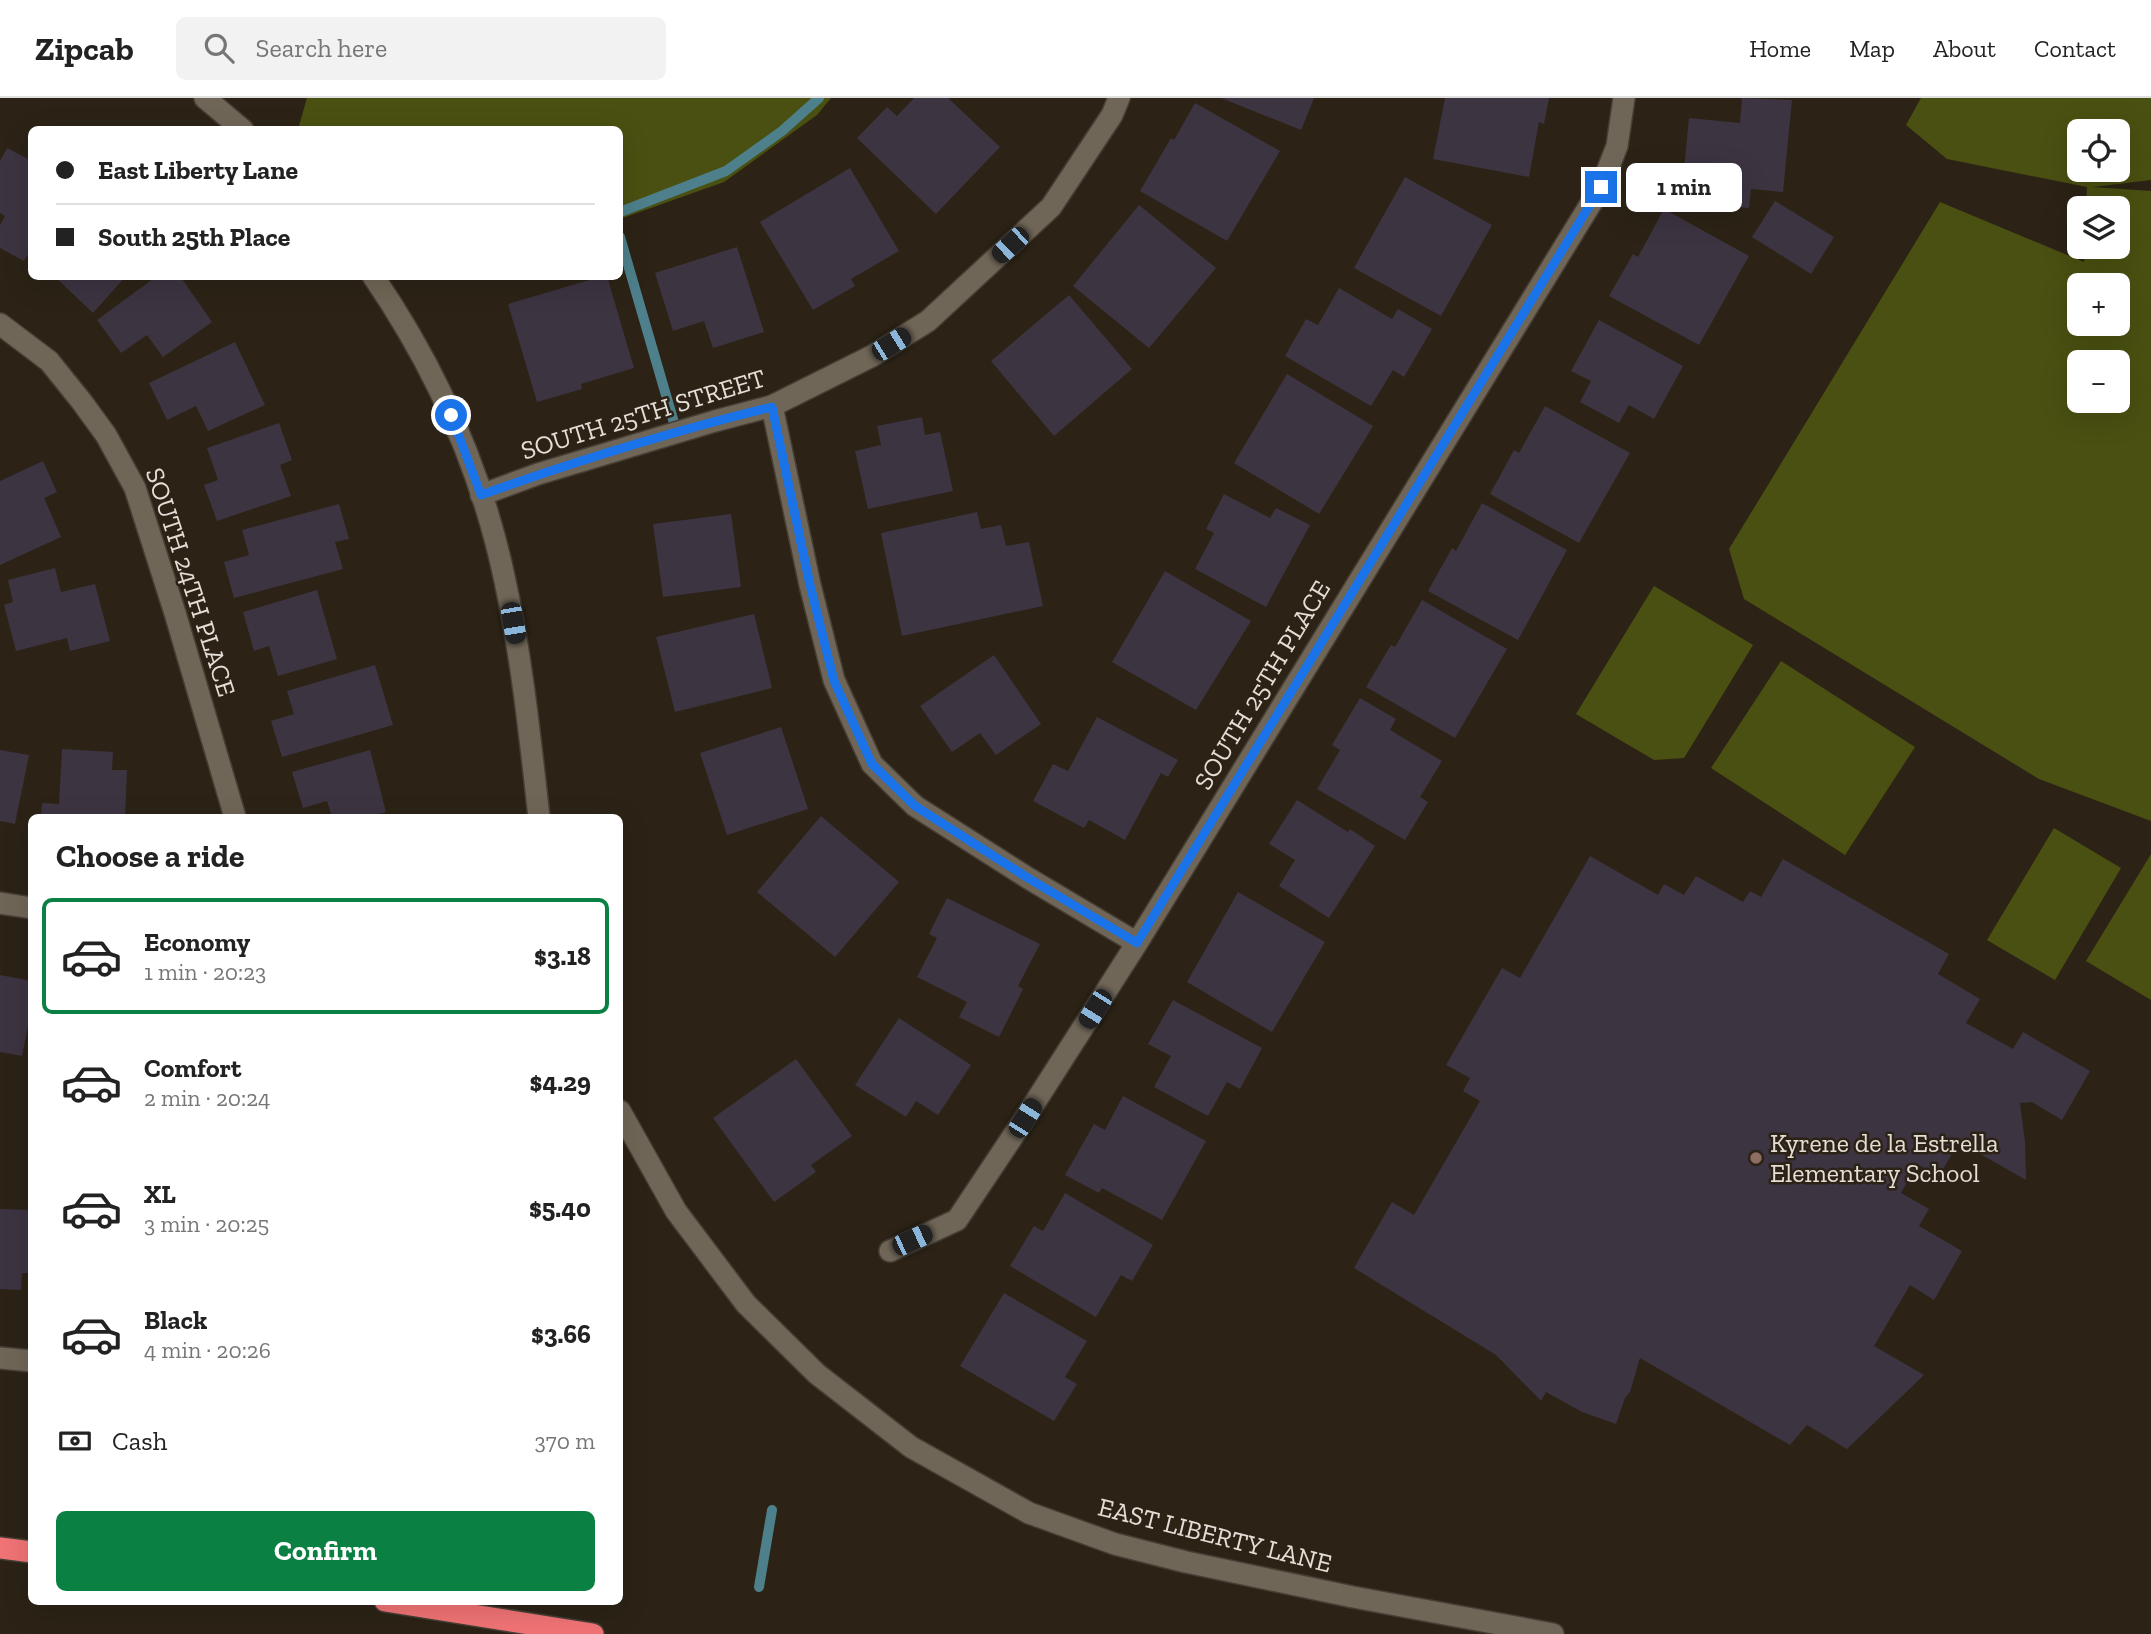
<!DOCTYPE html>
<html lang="en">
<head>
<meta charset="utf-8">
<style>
  body { margin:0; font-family:"Zilla Slab",serif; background:#f2f2f2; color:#222; height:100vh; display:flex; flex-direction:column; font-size:26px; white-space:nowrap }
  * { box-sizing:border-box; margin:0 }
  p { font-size:23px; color:#767676 }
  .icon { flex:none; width:38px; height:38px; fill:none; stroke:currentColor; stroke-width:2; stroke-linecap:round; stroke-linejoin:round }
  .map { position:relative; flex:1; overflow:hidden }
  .side { position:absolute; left:28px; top:716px; width:595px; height:791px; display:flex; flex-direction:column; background:#fff; border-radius:10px; box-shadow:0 7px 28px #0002 }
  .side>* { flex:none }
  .top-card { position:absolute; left:28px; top:28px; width:595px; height:154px; border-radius:10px; box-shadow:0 7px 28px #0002; display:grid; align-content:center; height:154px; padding:0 28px; background:#fff }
  .buttons { position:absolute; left:2067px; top:21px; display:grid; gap:14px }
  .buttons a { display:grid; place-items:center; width:63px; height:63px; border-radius:10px; background:#fff; box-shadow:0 7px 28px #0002; font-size:35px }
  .end { position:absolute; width:32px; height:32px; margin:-16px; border:9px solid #1a73e8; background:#fff; box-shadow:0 0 0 4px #fff }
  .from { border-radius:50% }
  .bubble { position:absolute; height:49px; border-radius:10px; background:#fff; box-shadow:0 7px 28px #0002; font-size:23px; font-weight:700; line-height:49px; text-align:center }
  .car { position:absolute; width:21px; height:42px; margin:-21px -10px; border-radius:9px; box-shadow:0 0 5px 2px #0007; background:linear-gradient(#222 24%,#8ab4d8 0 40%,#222 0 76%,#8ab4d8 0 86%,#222 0) }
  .top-card b { display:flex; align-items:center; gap:24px; height:66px; font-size:26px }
  .top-card b+b { border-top:2px solid #e0e0e0 }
  .top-card i { width:18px; height:18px; background:#222 }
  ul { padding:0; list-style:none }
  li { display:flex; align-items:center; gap:21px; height:116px; margin:0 14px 10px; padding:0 14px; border:4px solid transparent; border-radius:10px }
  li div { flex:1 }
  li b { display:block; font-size:26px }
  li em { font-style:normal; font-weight:700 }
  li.active { border-color:#0b8043 }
  li>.icon { width:63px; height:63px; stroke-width:1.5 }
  h2 { padding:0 28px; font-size:32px; line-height:84px }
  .pay { display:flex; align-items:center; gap:18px; height:77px; padding:0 28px; font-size:26px }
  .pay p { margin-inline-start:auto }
  .action { display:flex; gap:14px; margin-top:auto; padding:14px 28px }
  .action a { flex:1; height:80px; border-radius:10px; background:#0b8043; color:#fff; font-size:28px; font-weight:700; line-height:80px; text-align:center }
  header { display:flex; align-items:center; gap:42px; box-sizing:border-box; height:98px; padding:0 35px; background:#fff; border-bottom:2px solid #e0e0e0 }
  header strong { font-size:33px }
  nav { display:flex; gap:38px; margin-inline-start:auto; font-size:24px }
  .search { width:490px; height:63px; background:#f2f2f2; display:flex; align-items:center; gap:18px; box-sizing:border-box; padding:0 24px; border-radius:10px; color:#767676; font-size:26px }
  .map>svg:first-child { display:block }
  .green { fill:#4a5011; fill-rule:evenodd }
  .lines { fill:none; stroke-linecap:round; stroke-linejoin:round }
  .stream { stroke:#4d808b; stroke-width:10 }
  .building { fill:#3c3441 }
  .minor-casing { stroke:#463e35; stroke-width:24 }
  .highway-casing { stroke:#463e35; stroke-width:24 }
  .minor { stroke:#706657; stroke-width:21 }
  .highway { stroke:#f07375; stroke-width:21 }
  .route { stroke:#1a73e8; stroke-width:9 }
  .education-dot { fill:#8d6e63; stroke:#2c2316; stroke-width:2.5 }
  .labels { text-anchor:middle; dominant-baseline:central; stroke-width:5; stroke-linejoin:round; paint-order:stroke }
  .street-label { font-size:26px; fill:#e4ded6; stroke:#2c2316 }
  .poi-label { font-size:26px; fill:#e4ded6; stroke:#2c2316; text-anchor:start }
</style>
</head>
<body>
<header>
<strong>Zipcab</strong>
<div class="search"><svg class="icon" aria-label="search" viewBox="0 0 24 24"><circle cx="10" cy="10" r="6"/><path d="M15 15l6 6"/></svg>Search here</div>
<nav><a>Home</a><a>Map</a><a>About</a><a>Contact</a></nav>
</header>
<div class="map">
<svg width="2151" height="1536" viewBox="0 0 2151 1536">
  <rect width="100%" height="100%" fill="#2c2316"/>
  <path class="green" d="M307 0H831L817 17 724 84 620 121V32L298 31Z
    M1921 0H2151V82L2093 89 2151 93V723L2039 681 1744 501 1729 451 1940 104 2084 164 2085 149H2118V110H2086L2087 89 1947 61 1906 27ZM2118 33V72H2079V33ZM2118 187V226H2079V187ZM2118 264V303H2079V264Z
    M1654 488 1753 547 1684 660 1654 662 1576 616Z
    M1781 563 1915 649 1845 757 1711 670Z
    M2054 730 2121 770 2055 882 1987 842Z
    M2151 756V902L2086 863Z"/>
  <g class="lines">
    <path class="stream" d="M620 114 726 73 782 33 819 0
      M620 139 677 335
      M759 1489 772 1412"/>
  </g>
  <path class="building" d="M914 0H948L1000 49 936 116 857 40 887 9 897 18Z
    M1221 0H1314L1301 32Z
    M1445 0H1549L1544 26 1539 24 1529 79 1433 61Z
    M1742 0 1792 2 1783 94 1751 91 1749 110 1705 106 1707 84 1683 82 1689 20 1740 25Z
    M1195 5 1280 53 1227 143 1140 93 1171 40 1174 42Z
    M7 50 32 63V150L24 163 0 150V127L5 118 0 115V63Z
    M850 70 899 153 851 181 855 188 813 212 760 124Z
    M1405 79 1492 127 1441 218 1354 170Z
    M1775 103 1834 139 1811 176 1752 139Z
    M1139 107 1216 170 1149 250 1073 188Z
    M1664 111 1749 158 1699 247 1609 198 1633 156 1638 159Z
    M737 149 764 234 713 250 704 223 673 233 655 175Z
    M54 178H126L93 215Z
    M157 178H180L212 224 163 259 147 237 121 255 97 222Z
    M603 178H607L634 270 581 286 582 291 537 304 508 206Z
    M1339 190 1392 221 1398 211 1432 231 1404 279 1393 272 1371 308 1285 258 1306 221 1318 227Z
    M1069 197 1132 271 1054 338 991 263Z
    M1599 222 1683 268 1654 321 1629 307 1619 325 1580 304 1591 283 1571 273Z
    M235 244 265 307 208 333 196 308 167 322 149 285Z
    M1287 276 1373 328 1319 416 1234 365Z
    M1545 308 1630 355 1579 445 1490 396 1514 352 1519 355Z
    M922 319 925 337 940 334 953 393 868 411 855 353 881 347 877 328Z
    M279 325 292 362 280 367 291 398 217 423 204 387 218 382 207 350Z
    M43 363 57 394 44 400 61 439 0 467V383Z
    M1224 396 1270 420 1276 410 1310 427 1266 509 1195 471 1214 435 1206 431Z
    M1482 405 1567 452 1518 542 1428 493 1452 450 1456 453Z
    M339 406 349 441 335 444 343 471 234 500 224 464 249 457 242 432Z
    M977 414 981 431 1001 427 1006 448 1029 444 1043 508 902 538 881 435Z
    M731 416 741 489 663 499 653 426Z
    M55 470 61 494 95 486 110 543 70 553 67 540 16 553 4 507 13 504 8 482Z
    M1165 473 1251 523 1196 612 1112 564Z
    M317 492 337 561 278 578 269 548 254 553 243 514Z
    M1422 502 1507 551 1455 640 1366 589 1391 547 1395 549Z
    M754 516 772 590 675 614 656 539Z
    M994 557 1041 626 996 657 980 635 952 654 920 608Z
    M375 567 393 627 282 659 271 623 294 616 287 593Z
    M1360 600 1396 621 1390 632 1442 663 1420 699 1428 704 1405 742 1317 691 1340 652 1332 647Z
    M1097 619 1178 662 1168 679 1161 675 1125 742 1089 722 1084 730 1033 703 1053 666 1068 673Z
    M781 629 808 711 727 737 700 655Z
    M62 651 113 654 112 672H127L125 719H41L42 705 59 706Z
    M0 652 29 657 15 726 0 723Z
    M370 652 386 714 368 719H332L327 703 303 710 292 674Z
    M1297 702 1348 734 1350 731 1375 748 1329 820 1279 788 1295 762 1269 746Z
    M821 718 899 784 835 859 757 794Z
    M1590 758 1658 797 1664 786 1684 797 1696 778 1743 804 1750 793 1761 799 1783 761 1949 856 1938 876 1980 901 1966 925 2013 951 2023 934 2090 973 2062 1022 2032 1004 2020 1005 2025 1044 2026 1082 1959 1044 1939 1078 1917 1066 1901 1095 1929 1111 1919 1128 1962 1153 1934 1202 1910 1187 1874 1248 1924 1277 1847 1351 1807 1327 1790 1347 1640 1260 1630 1294 1625 1300 1616 1326 1582 1314 1546 1294 1541 1303 1496 1257 1354 1170 1392 1104 1414 1117 1480 1003 1463 993 1470 980 1446 967 1502 870 1520 880Z
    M1238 794 1325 844 1272 934 1187 884Z
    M947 800 1040 846 1018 888 1023 891 999 939 959 919 967 904 917 879 937 840 929 836Z
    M0 877 32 883V907L22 958 0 954Z
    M1173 902 1262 950 1240 991 1227 984 1208 1018 1154 989 1171 958 1148 946Z
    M899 920 971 967 938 1017 916 1003 906 1019 855 987Z
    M796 961 852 1038 811 1067 816 1074 774 1104 713 1020Z
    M1123 998 1206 1043 1162 1122 1102 1090 1099 1095 1065 1077 1094 1026 1105 1032Z
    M1065 1095 1153 1147 1132 1183 1121 1177 1096 1219 1010 1168 1034 1128 1043 1133Z
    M0 1111 32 1112V1175H22L21 1192 0 1191Z
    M1004 1195 1087 1243 1065 1279 1077 1286 1054 1323 960 1268Z"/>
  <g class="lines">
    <defs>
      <path id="minor" d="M205 0 243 32
        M373 178C436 270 482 374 505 483 522 561 530 640 539 719
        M0 226 49 263 82 304 106 337 135 390 175 515 235 719
        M772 308 810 487 834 582 872 666 915 708 1028 780 1137 845
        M481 397 538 376 715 323 772 308 872 258 928 223 1051 109 1112 17 1119 0
        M0 805 32 810
        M620 1013 676 1113 746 1206 817 1276 911 1349 1029 1415 1115 1446 1186 1464 1353 1499 1553 1536
        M890 1153 957 1122 1025 1020 1137 845 1601 89 1617 48 1624 0
        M0 1260 32 1263"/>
      <path id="highway" d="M0 1450 32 1454
        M385 1503 593 1536"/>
    </defs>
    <use href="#minor" class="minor-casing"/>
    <use href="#highway" class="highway-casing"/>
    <use href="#minor" class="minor"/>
    <use href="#highway" class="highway"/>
  </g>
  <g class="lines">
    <path class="route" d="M451 317 481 397C576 363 674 333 772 309L810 487 834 583 872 666 915 708 1028 780 1137 845 1601 89"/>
  </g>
  <circle class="education-dot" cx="1756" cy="1060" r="7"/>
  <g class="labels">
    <g class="street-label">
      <text transform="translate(643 316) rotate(-17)">SOUTH 25TH STREET</text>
      <text transform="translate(191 484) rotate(72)">SOUTH 24TH PLACE</text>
      <text transform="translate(1262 587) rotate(-59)">SOUTH 25TH PLACE</text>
      <text transform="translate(1215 1437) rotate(14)">EAST LIBERTY LANE</text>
    </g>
    <g class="poi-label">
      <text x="1770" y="1045">Kyrene de la Estrella<tspan x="1770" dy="30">Elementary School</tspan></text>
    </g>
  </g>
</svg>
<div class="buttons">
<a><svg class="icon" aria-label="locate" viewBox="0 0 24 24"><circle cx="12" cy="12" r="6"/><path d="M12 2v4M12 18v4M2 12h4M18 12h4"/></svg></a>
<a><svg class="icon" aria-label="layers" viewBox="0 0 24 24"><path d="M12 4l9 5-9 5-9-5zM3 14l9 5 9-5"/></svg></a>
<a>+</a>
<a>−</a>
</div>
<i class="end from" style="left:451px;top:317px"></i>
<i class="end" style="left:1601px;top:89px"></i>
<div class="bubble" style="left:1626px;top:65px;width:116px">1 min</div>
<i class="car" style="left:1010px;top:147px;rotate:227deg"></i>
<i class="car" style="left:891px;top:246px;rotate:58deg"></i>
<i class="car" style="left:513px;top:525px;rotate:170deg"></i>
<i class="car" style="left:1095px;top:911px;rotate:212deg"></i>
<i class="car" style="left:1025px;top:1020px;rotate:32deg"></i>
<i class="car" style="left:912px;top:1142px;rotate:65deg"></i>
<div class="top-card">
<b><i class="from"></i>East Liberty Lane</b>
<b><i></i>South 25th Place</b>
</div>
<section class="side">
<h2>Choose a ride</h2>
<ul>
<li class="active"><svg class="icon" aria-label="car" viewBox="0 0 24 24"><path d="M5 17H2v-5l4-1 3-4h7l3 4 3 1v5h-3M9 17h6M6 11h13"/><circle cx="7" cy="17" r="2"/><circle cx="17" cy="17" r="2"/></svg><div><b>Economy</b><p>1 min · 20:23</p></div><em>$3.18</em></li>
<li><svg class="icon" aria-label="car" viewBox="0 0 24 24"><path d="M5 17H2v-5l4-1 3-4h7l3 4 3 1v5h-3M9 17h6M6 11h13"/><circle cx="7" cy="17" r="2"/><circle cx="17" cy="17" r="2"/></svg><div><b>Comfort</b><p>2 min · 20:24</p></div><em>$4.29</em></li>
<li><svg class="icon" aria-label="car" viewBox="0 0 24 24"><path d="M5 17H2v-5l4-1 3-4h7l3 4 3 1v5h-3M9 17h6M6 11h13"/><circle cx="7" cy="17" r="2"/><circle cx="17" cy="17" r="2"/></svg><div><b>XL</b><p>3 min · 20:25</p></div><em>$5.40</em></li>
<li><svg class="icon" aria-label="car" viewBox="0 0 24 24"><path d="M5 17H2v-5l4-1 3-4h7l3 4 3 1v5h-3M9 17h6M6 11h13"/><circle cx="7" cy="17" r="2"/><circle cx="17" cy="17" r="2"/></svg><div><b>Black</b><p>4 min · 20:26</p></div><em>$3.66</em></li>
</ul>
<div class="pay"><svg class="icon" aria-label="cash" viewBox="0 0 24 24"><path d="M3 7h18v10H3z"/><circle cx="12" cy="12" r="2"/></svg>Cash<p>370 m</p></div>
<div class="action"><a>Confirm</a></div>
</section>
</div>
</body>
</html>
